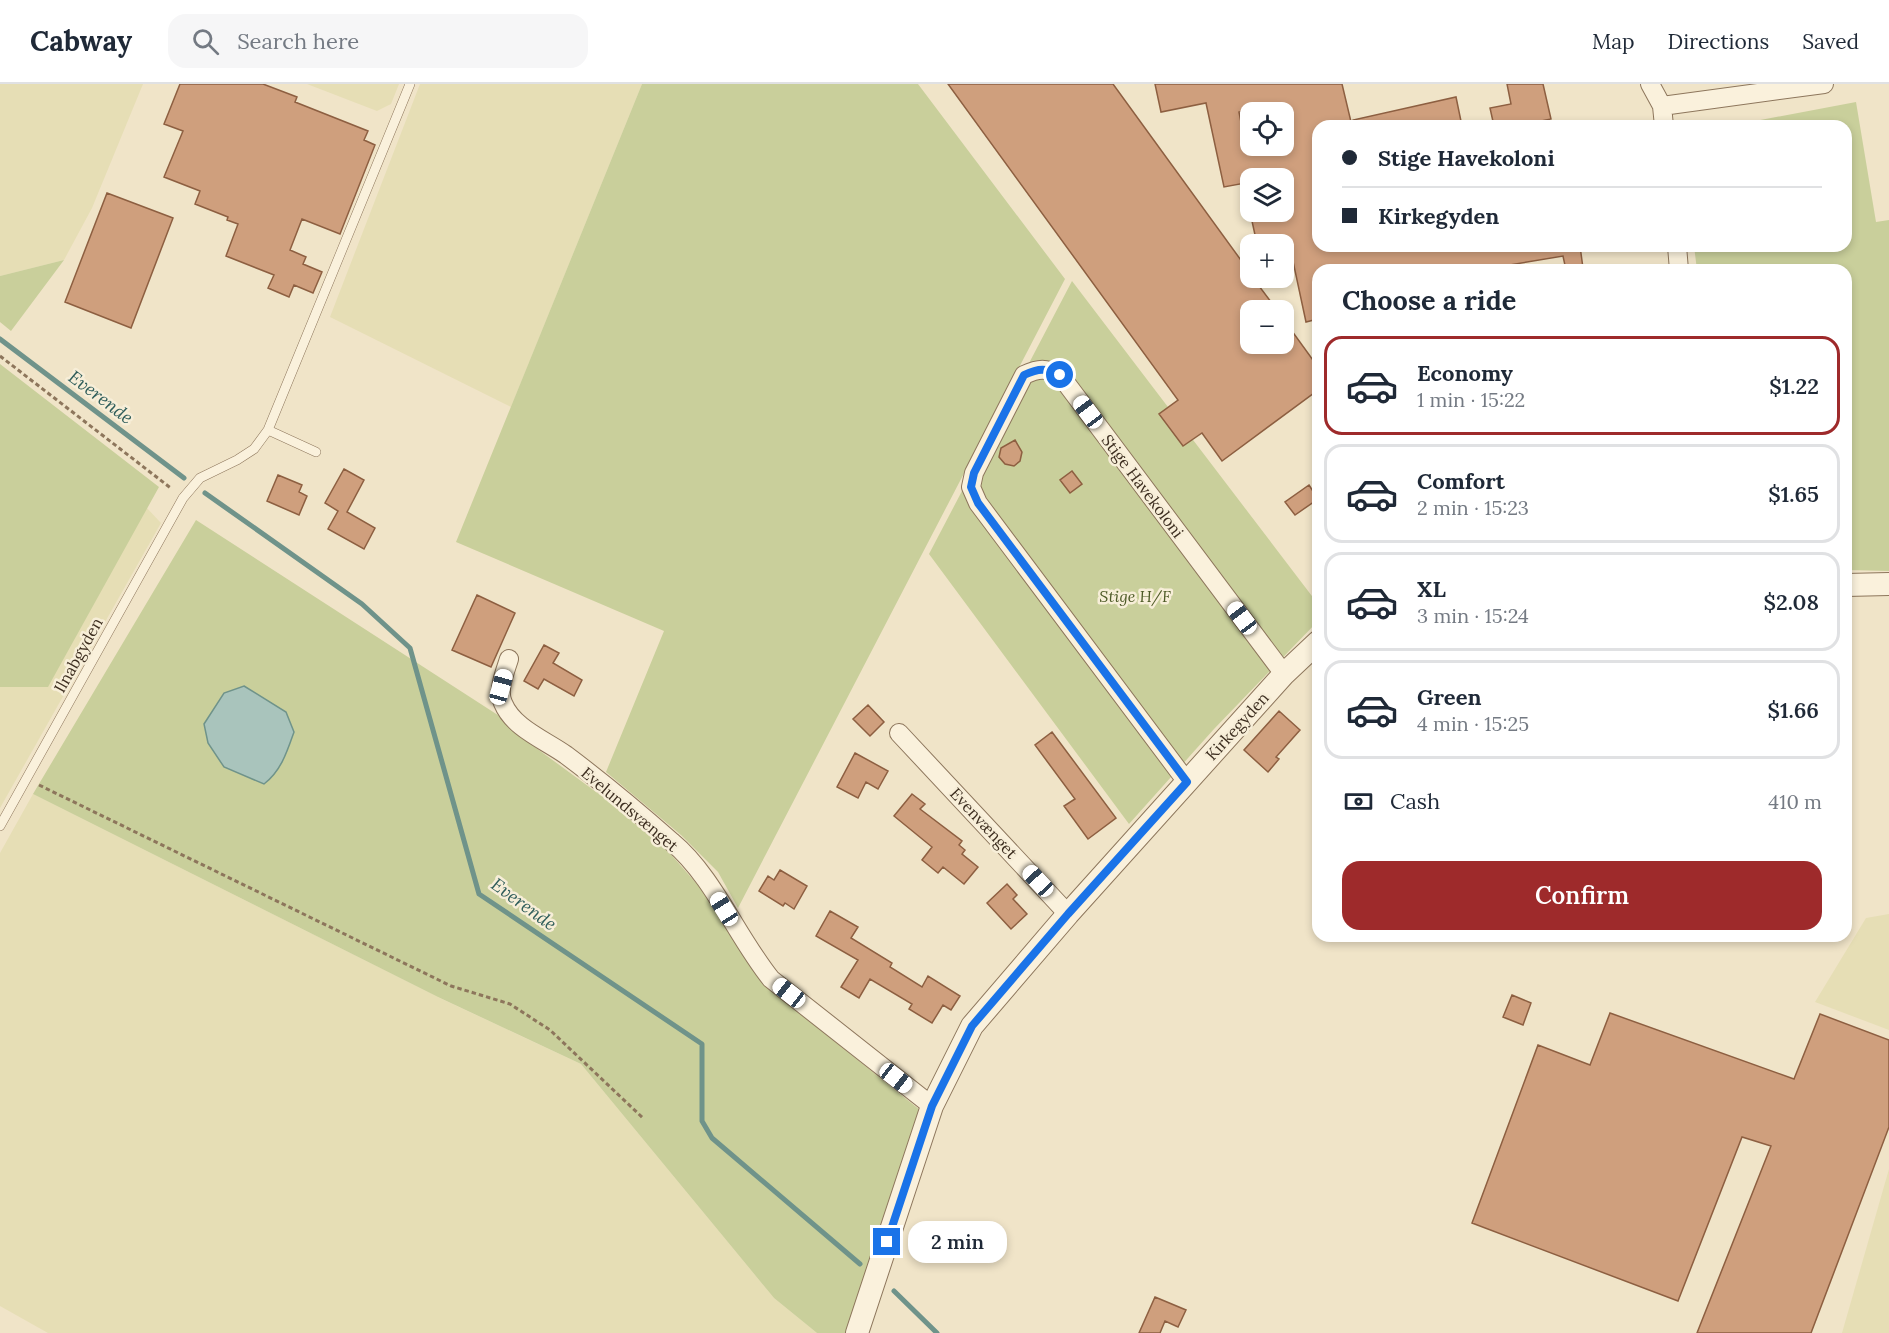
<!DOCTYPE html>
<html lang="en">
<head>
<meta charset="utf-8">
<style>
  body { margin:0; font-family:Lora,serif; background:#f6f6f7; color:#1f2937; height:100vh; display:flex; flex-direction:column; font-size:22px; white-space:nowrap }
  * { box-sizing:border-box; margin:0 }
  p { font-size:20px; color:#747a83 }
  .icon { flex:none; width:33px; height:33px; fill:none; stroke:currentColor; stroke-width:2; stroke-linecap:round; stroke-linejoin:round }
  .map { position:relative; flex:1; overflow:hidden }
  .side { position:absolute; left:1312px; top:180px; width:540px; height:678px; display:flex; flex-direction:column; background:#fff; border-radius:18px; box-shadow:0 3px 9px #0003 }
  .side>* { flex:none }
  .guide { position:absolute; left:1312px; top:36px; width:540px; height:132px; border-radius:18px; box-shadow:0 3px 9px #0003; display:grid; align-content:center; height:132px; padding:0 30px; background:#fff }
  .fabs { position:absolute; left:1240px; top:18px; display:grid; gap:12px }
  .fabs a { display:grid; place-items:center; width:54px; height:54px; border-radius:12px; background:#fff; box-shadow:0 3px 9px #0003; font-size:30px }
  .end { position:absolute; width:27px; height:27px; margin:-14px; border:8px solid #1a73e8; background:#fff; box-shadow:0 0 0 3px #fff }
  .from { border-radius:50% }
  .bubble { position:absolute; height:42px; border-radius:18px; background:#fff; box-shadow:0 3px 9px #0003; font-size:20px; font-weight:600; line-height:42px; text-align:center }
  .car { position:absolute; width:18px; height:36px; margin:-18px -9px; border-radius:8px; box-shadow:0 0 4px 2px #0007; background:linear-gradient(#fff 24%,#345 0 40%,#fff 0 76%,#345 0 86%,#fff 0) }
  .guide b { display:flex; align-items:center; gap:21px; height:57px; font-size:22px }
  .guide b+b { border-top:2px solid #e0e1e3 }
  .guide i { width:15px; height:15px; background:#1f2937 }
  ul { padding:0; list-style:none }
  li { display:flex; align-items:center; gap:18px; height:99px; margin:0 12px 9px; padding:0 18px; border:3px solid #e0e1e3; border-radius:18px }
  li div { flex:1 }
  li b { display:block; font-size:22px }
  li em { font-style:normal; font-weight:600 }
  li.selected { border-color:#9e2a2b }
  li>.icon { width:54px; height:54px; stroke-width:1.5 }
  h2 { padding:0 30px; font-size:27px; line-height:72px }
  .pay { display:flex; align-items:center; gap:15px; height:66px; padding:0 30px; font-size:22px }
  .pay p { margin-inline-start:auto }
  .cta { display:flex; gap:12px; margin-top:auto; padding:12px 30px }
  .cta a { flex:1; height:69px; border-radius:18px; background:#9e2a2b; color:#fff; font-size:24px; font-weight:600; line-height:69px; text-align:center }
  header { display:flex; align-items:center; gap:36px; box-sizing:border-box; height:84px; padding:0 30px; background:#fff; border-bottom:2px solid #e0e1e3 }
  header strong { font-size:28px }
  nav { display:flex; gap:33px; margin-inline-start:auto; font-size:21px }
  .search { width:420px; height:54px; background:#f6f6f7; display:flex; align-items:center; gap:15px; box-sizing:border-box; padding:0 21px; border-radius:18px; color:#747a83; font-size:22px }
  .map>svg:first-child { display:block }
  .farmland { fill:#e6deb5 }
  .green { fill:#c9cf9b }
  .water { fill:#a9c4bc; stroke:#6f938a; stroke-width:1.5 }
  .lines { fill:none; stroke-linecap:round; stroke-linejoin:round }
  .stream { stroke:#6f938a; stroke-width:5 }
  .building { fill:#cf9f7d; stroke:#8d5f41; stroke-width:1.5; fill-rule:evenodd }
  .service-casing { stroke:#8d765c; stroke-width:10 }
  .minor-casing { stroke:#8d765c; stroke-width:20 }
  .tertiary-casing { stroke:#8d765c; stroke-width:24 }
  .path { stroke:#8d765c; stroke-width:3; stroke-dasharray:4.5 3; stroke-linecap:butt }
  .service { stroke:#faf1dc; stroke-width:9 }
  .minor { stroke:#faf1dc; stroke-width:18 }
  .tertiary { stroke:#faf1dc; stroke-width:22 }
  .route { stroke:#1a73e8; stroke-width:8 }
  .labels { text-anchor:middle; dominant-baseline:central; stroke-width:5; stroke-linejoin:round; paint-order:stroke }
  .street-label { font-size:16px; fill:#3d2e20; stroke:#f7eed8 }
  .park-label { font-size:16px; font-style:italic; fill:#4d5a26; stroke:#f7eed8 }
  .water-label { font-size:18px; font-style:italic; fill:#2f5d5a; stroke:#f7eed8 }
</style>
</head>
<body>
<header>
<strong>Cabway</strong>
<div class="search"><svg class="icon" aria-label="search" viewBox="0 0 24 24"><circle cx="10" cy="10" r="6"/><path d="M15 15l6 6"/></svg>Search here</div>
<nav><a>Map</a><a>Directions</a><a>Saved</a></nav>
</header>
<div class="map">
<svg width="1889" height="1249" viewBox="0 0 1889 1249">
  <rect width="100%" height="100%" fill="#f0e4c8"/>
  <path class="farmland" d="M0 0H143L92 124 64 176 0 192Z
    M307 0H399L391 20 377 27Z
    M420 0H642L511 323 330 233Z
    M146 423 161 439 0 724V603L48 602Z
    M33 710 444 916 581 980 774 1214 817 1249H48L0 1222V769Z
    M1889 830V946L1815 918 1866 834Z
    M1889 1085V1249H1842Z"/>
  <path class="green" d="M642 0H918L1065 195 738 824 718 788 681 751 606 688 664 547 456 458Z
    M1856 18 1876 138 1889 136V487L1847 486 1846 186H1697L1694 162H1846V42H1729Z
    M64 176 11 247 0 238V192Z
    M1072 197 1318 520V537L1214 645 1129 740 929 470Z
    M0 280 159 403 48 603H0Z
    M196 436 504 635 517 650 603 713 668 767 703 807 762 899 920 1026 850 1249H817L774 1214 581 980 438 913 33 710Z"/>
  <path class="water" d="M244 602 286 628 294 648C287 668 281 687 264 700L224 683 208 659 204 640 224 609Z"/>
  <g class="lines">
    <path class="stream" d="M0 255 184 394
      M205 409 362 520 410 564 479 810 702 960V1037L712 1054 860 1180
      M894 1207 937 1249"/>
  </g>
  <path class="building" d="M180 0H263L297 13 295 18 368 47 364 56 375 61 340 150 302 135 290 166 306 173 303 180 322 188 313 209 294 201 289 213 268 204 274 191 226 172 238 140 227 136 228 133 195 120 200 107 164 93 183 47 164 40Z
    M948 0H1113L1251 190V194H1253L1277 226H1251V260H1284V236L1318 283V306L1222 377 1202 349 1183 362 1159 330 1178 316Z
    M1155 0H1342L1352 42H1318V83L1313 84 1318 111V162H1580L1583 184 1566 186 1563 172 1509 181 1510 186H1318V235L1306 238 1291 168 1284 170V160H1257L1250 128H1284V90L1265 94H1251V98L1224 103 1206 19 1161 28ZM1280 20 1282 28H1284L1287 50H1284V62H1251V58L1245 59 1239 28Z
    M1507 0H1543L1551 35 1517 42H1494L1490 24 1511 20Z
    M1456 13 1462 42H1353V36Z
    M107 109 173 134 131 244 65 218Z
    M1015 356 1022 368 1020 377 1014 382 1005 380 999 373 1001 364Z
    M344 385 364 396 347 428 375 444 364 465 328 445 338 427 325 419Z
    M1072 387 1082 400 1070 409 1060 396Z
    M278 391 302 401 299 408 307 412 299 431 267 417Z
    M1309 401 1318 415 1295 431 1285 418Z
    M477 511 515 529 491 583 452 566Z
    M544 561 559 569 553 579 582 596 574 612 544 595 538 605 524 597Z
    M868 621 884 638 870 652 853 635Z
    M1279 627 1300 646 1276 673 1279 675 1268 688 1244 666Z
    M1052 648 1116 734 1088 755 1064 722 1075 715 1035 661Z
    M855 669 888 687 878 705 866 698 858 714 837 703Z
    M912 710 925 720 920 725 962 757 959 761 965 766 962 770 978 783 964 800 943 783 938 789 922 776 932 763 894 732Z
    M780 786 807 802 794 825 785 819 783 822 759 807 768 792 774 796Z
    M1007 800 1017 811 1013 815 1027 830 1011 845 987 819Z
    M830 827 858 843 851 854 892 879 890 883 922 903 928 892 960 912 951 926 943 921 932 939 909 925 912 920 870 895 859 914 841 903 858 876 816 852Z
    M1512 911 1531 919 1523 941 1503 933Z
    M1610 929 1794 995 1820 930 1889 956V1043L1811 1249H1697L1771 1062 1742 1053 1678 1217 1472 1139 1538 961 1590 981Z
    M1155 1213 1186 1226 1178 1243 1165 1237 1160 1249H1139Z"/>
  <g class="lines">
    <defs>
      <path id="service" d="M268 346 316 368
        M0 742 183 414 200 394 237 376 254 365 268 346 410 0"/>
      <path id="minor" d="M1650 0 1662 22 1664 42
        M1662 22 1824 0
        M1677 162 1679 186
        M509 575C505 588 497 606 503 619 513 644 545 656 566 671 602 698 638 728 672 758 713 792 737 853 771 895L932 1022
        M899 649 1068 830
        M1187 698 978 419 971 403 974 389 1024 291C1039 284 1046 284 1060 291L1284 590"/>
      <path id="tertiary" d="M1846 501 1889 500
        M857 1249 932 1022 972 942 1068 830 1284 590 1318 558"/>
    </defs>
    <use href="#service" class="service-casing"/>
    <use href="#minor" class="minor-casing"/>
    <use href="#tertiary" class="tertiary-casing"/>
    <path class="path" d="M0 272 172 405
      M39 701 451 902 510 920 550 946 644 1035"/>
    <use href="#service" class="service"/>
    <use href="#minor" class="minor"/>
    <use href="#tertiary" class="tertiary"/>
  </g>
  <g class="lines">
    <path class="route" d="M887 1158 932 1022 972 942 1068 830 1187 698 978 419 971 403 974 389 1024 291C1039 284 1046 284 1060 291"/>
  </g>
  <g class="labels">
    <g class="street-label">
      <text transform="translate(1143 402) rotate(53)">Stige Havekoloni</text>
      <text transform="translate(78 571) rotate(-61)">Ilnabgyden</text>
      <text transform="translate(1237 642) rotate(-48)">Kirkegyden</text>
      <text transform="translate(630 725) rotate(40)">Evelundsvænget</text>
      <text transform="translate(984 739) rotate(47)">Evenvænget</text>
    </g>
    <g class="park-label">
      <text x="1135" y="512">Stige H/F</text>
    </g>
    <g class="water-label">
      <text transform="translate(101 313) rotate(37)">Everende</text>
      <text transform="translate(524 820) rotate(36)">Everende</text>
    </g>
  </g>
</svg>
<div class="fabs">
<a><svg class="icon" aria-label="locate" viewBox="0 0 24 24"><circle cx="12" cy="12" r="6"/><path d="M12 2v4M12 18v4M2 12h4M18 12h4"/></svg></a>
<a><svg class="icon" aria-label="layers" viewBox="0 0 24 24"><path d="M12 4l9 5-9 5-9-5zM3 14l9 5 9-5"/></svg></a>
<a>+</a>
<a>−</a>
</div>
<i class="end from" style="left:1060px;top:291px"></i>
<i class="end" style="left:887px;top:1158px"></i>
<div class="bubble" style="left:908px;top:1137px;width:99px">2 min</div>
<i class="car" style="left:1088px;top:328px;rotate:323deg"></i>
<i class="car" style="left:1242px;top:534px;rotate:323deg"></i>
<i class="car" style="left:501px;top:603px;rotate:15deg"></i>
<i class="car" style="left:1038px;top:797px;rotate:317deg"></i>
<i class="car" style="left:724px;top:825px;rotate:328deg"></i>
<i class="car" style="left:789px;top:909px;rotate:308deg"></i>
<i class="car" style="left:896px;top:994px;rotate:128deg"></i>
<div class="guide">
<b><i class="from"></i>Stige Havekoloni</b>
<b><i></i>Kirkegyden</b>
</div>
<section class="side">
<h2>Choose a ride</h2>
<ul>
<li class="selected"><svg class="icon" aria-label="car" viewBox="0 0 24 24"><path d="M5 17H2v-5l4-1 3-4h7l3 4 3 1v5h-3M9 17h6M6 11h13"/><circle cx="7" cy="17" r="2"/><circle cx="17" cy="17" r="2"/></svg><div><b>Economy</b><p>1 min · 15:22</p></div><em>$1.22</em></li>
<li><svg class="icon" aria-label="car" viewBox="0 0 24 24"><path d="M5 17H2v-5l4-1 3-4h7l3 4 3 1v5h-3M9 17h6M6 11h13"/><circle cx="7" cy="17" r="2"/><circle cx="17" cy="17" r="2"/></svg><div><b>Comfort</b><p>2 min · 15:23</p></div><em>$1.65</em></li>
<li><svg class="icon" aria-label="car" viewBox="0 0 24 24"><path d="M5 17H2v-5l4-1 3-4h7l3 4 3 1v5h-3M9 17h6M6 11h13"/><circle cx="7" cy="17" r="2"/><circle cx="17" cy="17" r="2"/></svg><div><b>XL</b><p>3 min · 15:24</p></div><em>$2.08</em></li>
<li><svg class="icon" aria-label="car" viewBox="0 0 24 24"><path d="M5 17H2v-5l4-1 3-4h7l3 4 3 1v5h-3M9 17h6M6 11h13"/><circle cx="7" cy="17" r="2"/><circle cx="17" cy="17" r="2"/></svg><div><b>Green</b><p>4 min · 15:25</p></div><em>$1.66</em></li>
</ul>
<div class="pay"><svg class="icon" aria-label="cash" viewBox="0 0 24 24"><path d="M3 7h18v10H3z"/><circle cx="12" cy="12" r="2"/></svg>Cash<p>410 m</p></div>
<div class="cta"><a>Confirm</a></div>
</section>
</div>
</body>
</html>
